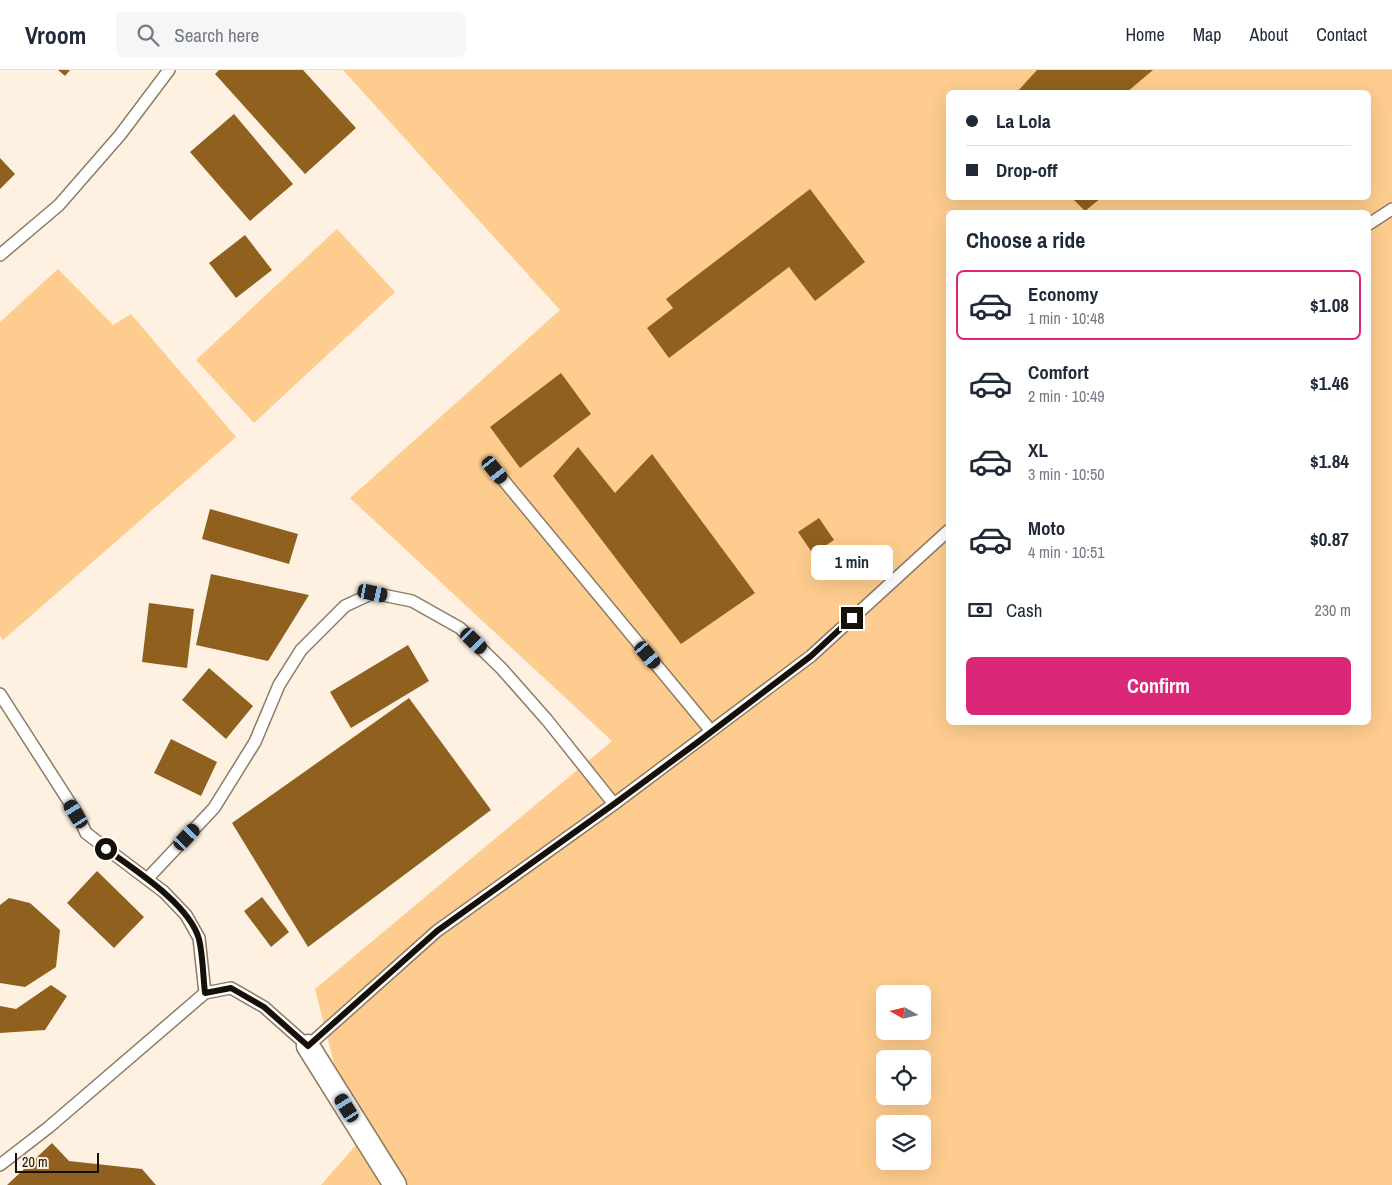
<!DOCTYPE html>
<html lang="en">
<head>
<meta charset="utf-8">
<style>
  body { margin:0; font-family:"Archivo Narrow",sans-serif; background:#f6f6f7; color:#1f2937; height:100vh; display:flex; flex-direction:column; font-size:19px; white-space:nowrap }
  * { box-sizing:border-box; margin:0 }
  p { font-size:16px; color:#747a83 }
  .icon { flex:none; width:28px; height:28px; fill:none; stroke:currentColor; stroke-width:2; stroke-linecap:round; stroke-linejoin:round }
  .map { position:relative; flex:1; overflow:hidden }
  .drawer { position:absolute; left:946px; top:140px; width:425px; height:515px; display:flex; flex-direction:column; background:#fff; border-radius:8px; box-shadow:0 5px 20px #0002 }
  .drawer>* { flex:none }
  .hud { position:absolute; left:946px; top:20px; width:425px; height:110px; border-radius:8px; box-shadow:0 5px 20px #0002; display:grid; align-content:center; height:110px; padding:0 20px; background:#fff }
  .needle { width:32px; rotate:278deg }
  .fabs { position:absolute; left:876px; top:915px; display:grid; gap:10px }
  .fabs a { display:grid; place-items:center; width:55px; height:55px; border-radius:8px; background:#fff; box-shadow:0 5px 20px #0002; font-size:25px }
  .scale { position:absolute; left:15px; bottom:12px; width:84px; box-sizing:border-box; padding-left:5px; border:2px solid #171008; border-top:0; font-size:14px; line-height:18px; white-space:nowrap; color:#171008; -webkit-text-stroke:4px #fef1e2; paint-order:stroke }
  .end { position:absolute; width:22px; height:22px; margin:-11px; border:6px solid #171008; background:#fff; box-shadow:0 0 0 2px #fff }
  .from { border-radius:50% }
  .bubble { position:absolute; height:35px; border-radius:8px; background:#fff; box-shadow:0 5px 20px #0002; font-size:16px; font-weight:700; line-height:35px; text-align:center }
  .car { position:absolute; width:15px; height:30px; margin:-15px -8px; border-radius:6px; box-shadow:0 0 4px 1px #0007; background:linear-gradient(#222 24%,#8ab4d8 0 40%,#222 0 76%,#8ab4d8 0 86%,#222 0) }
  .hud b { display:flex; align-items:center; gap:18px; height:48px; font-size:19px }
  .hud b+b { border-top:1px solid #e0e1e3 }
  .hud i { width:12px; height:12px; background:#1f2937 }
  ul { padding:0; list-style:none }
  li { display:flex; align-items:center; gap:15px; height:70px; margin:0 10px 8px; padding:0 10px; border:2px solid transparent; border-radius:8px }
  li div { flex:1 }
  li b { display:block; font-size:19px }
  li em { font-style:normal; font-weight:700 }
  li.on { border-color:#db2777 }
  li>.icon { width:45px; height:45px; stroke-width:1.5 }
  h2 { padding:0 20px; font-size:22px; line-height:60px }
  .pay { display:flex; align-items:center; gap:12px; height:55px; padding:0 20px; font-size:19px }
  .pay p { margin-inline-start:auto }
  .button { display:flex; gap:10px; margin-top:auto; padding:10px 20px }
  .button a { flex:1; height:58px; border-radius:8px; background:#db2777; color:#fff; font-size:20px; font-weight:700; line-height:58px; text-align:center }
  header { display:flex; align-items:center; gap:30px; box-sizing:border-box; height:70px; padding:0 25px; background:#fff; border-bottom:1px solid #e0e1e3 }
  header strong { font-size:24px }
  nav { display:flex; gap:28px; margin-inline-start:auto; font-size:18px }
  .search { width:350px; height:45px; background:#f6f6f7; display:flex; align-items:center; gap:12px; box-sizing:border-box; padding:0 18px; border-radius:8px; color:#747a83; font-size:19px }
  .map>svg:first-child { display:block }
  .green { fill:#fecc8e; fill-rule:evenodd }
  .building { fill:#8f601e }
  .lines { fill:none; stroke-linecap:round; stroke-linejoin:round }
  .lane-casing { stroke:#8f7b64; stroke-width:14 }
  .street-casing { stroke:#8f7b64; stroke-width:25 }
  .lane { stroke:#fff; stroke-width:11 }
  .street { stroke:#fff; stroke-width:22 }
  .route { stroke:#171008; stroke-width:6 }
</style>
</head>
<body>
<header>
<strong>Vroom</strong>
<div class="search"><svg class="icon" aria-label="search" viewBox="0 0 24 24"><circle cx="10" cy="10" r="6"/><path d="M15 15l6 6"/></svg>Search here</div>
<nav><a>Home</a><a>Map</a><a>About</a><a>Contact</a></nav>
</header>
<div class="map">
<svg width="1392" height="1115" viewBox="0 0 1392 1115">
  <rect width="100%" height="100%" fill="#fef1e2"/>
  <path class="green" d="M343 0H1392V1115H321L355 1076 315 919 612 671 350 428 560 240ZM949 22H1369V128H949ZM949 142H1369V652H949ZM885 924H922V961H885ZM885 989H922V1026H885ZM885 1054H922V1091H885Z
    M337 159 395 222 254 353 196 290Z
    M58 199 113 255 131 244 236 367 3 570 0 566V252Z"/>
  <path class="building" d="M58 0H70L65 6Z
    M219 0H303L356 58 305 104 215 4Z
    M1037 0H1153L1127 22H1017Z
    M234 44 293 114 250 151 190 82Z
    M0 88 15 104 0 119Z
    M810 119 865 192 815 231 789 197 669 288 647 258 673 238 666 229Z
    M1072 128H1101L1085 141Z
    M245 165 272 200 236 228 209 193Z
    M561 303 591 344 520 398 490 357Z
    M578 377 615 423 652 384 755 523 681 574 553 406Z
    M210 439 298 464 289 494 202 469Z
    M819 448 834 470 813 484 798 462Z
    M211 504 309 525 268 591 196 575Z
    M149 533 194 539 187 598 142 592Z
    M408 575 429 611 351 658 330 622Z
    M209 598 253 636 226 669 182 630Z
    M409 628 491 740 308 877 232 753Z
    M171 669 217 692 201 726 154 703Z
    M97 801 144 847 114 878 67 833Z
    M262 827 289 862 271 877 244 841Z
    M9 828 30 833 60 860 56 897 25 917 0 913V835Z
    M51 915 67 926 45 960 0 963V936L16 939Z
    M52 1073 69 1091 142 1099 156 1115H7Z"/>
  <g class="lines">
    <defs>
      <path id="lane" d="M1369 154 1392 139
        M0 185 59 135 120 65 169 0
        M495 400 711 661
        M0 624 77 744 86 763 164 822 186 845 199 868 205 923
        M147 809 214 738 255 672 279 615 301 580 345 536 373 523 412 531 460 558 502 599 547 650 614 734
        M0 1095 49 1057 205 923 231 918 264 937 308 976 437 861 614 734 811 586 949 460"/>
      <path id="street" d="M308 976 395 1115"/>
    </defs>
    <use href="#lane" class="lane-casing"/>
    <use href="#street" class="street-casing"/>
    <use href="#lane" class="lane"/>
    <use href="#street" class="street"/>
  </g>
  <g class="lines">
    <path class="route" d="M106 779C135 800 189 834 199 869 203 886 203 906 205 923L231 918 264 937 308 976 437 861 614 734 698 672 811 586 852 548"/>
  </g>
</svg>
<div class="fabs">
<a><svg class="needle" viewBox="-14 -14 28 28"><path d="M0-13l5 13h-10z" fill="#e53935"/><path d="M0 13l5-13h-10z" fill="#747a83"/></svg></a>
<a><svg class="icon" aria-label="locate" viewBox="0 0 24 24"><circle cx="12" cy="12" r="6"/><path d="M12 2v4M12 18v4M2 12h4M18 12h4"/></svg></a>
<a><svg class="icon" aria-label="layers" viewBox="0 0 24 24"><path d="M12 4l9 5-9 5-9-5zM3 14l9 5 9-5"/></svg></a>
</div>
<div class="scale">20 m</div>
<i class="end from" style="left:106px;top:779px"></i>
<i class="end" style="left:852px;top:548px"></i>
<div class="bubble" style="left:811px;top:475px;width:82px">1 min</div>
<i class="car" style="left:495px;top:400px;rotate:141deg"></i>
<i class="car" style="left:373px;top:523px;rotate:102deg"></i>
<i class="car" style="left:474px;top:571px;rotate:134deg"></i>
<i class="car" style="left:648px;top:585px;rotate:140deg"></i>
<i class="car" style="left:76px;top:744px;rotate:328deg"></i>
<i class="car" style="left:187px;top:767px;rotate:43deg"></i>
<i class="car" style="left:347px;top:1038px;rotate:328deg"></i>
<div class="hud">
<b><i class="from"></i>La Lola</b>
<b><i></i>Drop-off</b>
</div>
<section class="drawer">
<h2>Choose a ride</h2>
<ul>
<li class="on"><svg class="icon" aria-label="car" viewBox="0 0 24 24"><path d="M5 17H2v-5l4-1 3-4h7l3 4 3 1v5h-3M9 17h6M6 11h13"/><circle cx="7" cy="17" r="2"/><circle cx="17" cy="17" r="2"/></svg><div><b>Economy</b><p>1 min · 10:48</p></div><em>$1.08</em></li>
<li><svg class="icon" aria-label="car" viewBox="0 0 24 24"><path d="M5 17H2v-5l4-1 3-4h7l3 4 3 1v5h-3M9 17h6M6 11h13"/><circle cx="7" cy="17" r="2"/><circle cx="17" cy="17" r="2"/></svg><div><b>Comfort</b><p>2 min · 10:49</p></div><em>$1.46</em></li>
<li><svg class="icon" aria-label="car" viewBox="0 0 24 24"><path d="M5 17H2v-5l4-1 3-4h7l3 4 3 1v5h-3M9 17h6M6 11h13"/><circle cx="7" cy="17" r="2"/><circle cx="17" cy="17" r="2"/></svg><div><b>XL</b><p>3 min · 10:50</p></div><em>$1.84</em></li>
<li><svg class="icon" aria-label="car" viewBox="0 0 24 24"><path d="M5 17H2v-5l4-1 3-4h7l3 4 3 1v5h-3M9 17h6M6 11h13"/><circle cx="7" cy="17" r="2"/><circle cx="17" cy="17" r="2"/></svg><div><b>Moto</b><p>4 min · 10:51</p></div><em>$0.87</em></li>
</ul>
<div class="pay"><svg class="icon" aria-label="cash" viewBox="0 0 24 24"><path d="M3 7h18v10H3z"/><circle cx="12" cy="12" r="2"/></svg>Cash<p>230 m</p></div>
<div class="button"><a>Confirm</a></div>
</section>
</div>
</body>
</html>
